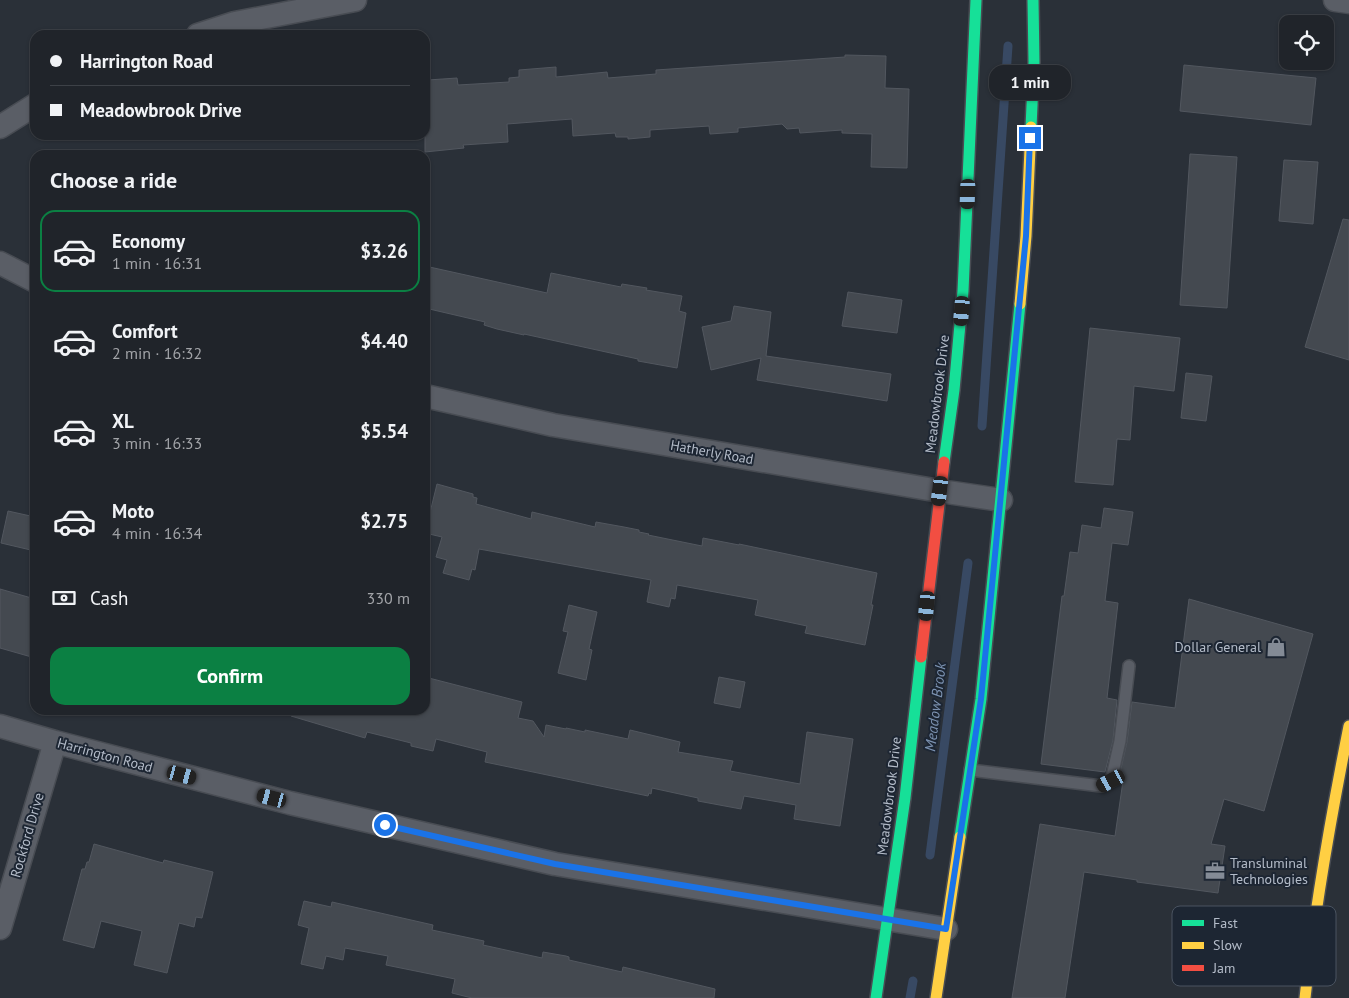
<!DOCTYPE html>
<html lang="en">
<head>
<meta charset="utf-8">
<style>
  body { margin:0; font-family:"PT Sans",sans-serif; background:#2d3036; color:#f1f3f6; height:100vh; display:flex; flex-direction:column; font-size:19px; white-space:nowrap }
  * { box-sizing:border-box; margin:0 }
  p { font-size:16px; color:#a2a4a8 }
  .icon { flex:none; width:28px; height:28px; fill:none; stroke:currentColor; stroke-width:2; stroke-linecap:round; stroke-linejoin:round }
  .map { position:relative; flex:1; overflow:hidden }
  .sheet { position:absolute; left:30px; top:150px; width:400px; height:565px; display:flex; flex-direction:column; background:#20242a; border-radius:15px; box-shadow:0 1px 4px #0004,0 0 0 1px #3d4147 }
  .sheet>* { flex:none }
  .guide { position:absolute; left:30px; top:30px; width:400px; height:110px; border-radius:15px; box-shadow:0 1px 4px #0004,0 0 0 1px #3d4147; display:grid; align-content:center; height:110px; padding:0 20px; background:#20242a }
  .controls { position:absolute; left:1279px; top:15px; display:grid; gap:10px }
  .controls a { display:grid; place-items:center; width:55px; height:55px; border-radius:10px; background:#20242a; box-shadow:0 1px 4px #0004,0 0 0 1px #3d4147; font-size:25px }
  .end { position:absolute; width:22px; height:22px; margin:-11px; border:6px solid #1a73e8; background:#fff; box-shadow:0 0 0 2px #fff }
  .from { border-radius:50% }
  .bubble { position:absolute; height:35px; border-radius:15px; background:#20242a; box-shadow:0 1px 4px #0004,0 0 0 1px #3d4147; font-size:16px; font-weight:800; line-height:35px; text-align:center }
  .car { position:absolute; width:15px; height:30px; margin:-15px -8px; border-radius:6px; box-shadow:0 0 4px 1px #0007; background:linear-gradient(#222 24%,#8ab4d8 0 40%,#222 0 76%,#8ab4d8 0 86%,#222 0) }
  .guide b { display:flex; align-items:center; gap:18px; height:48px; font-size:19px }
  .guide b+b { border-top:1px solid #3d4147 }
  .guide i { width:12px; height:12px; background:#f1f3f6 }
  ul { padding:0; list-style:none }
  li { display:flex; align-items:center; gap:15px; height:82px; margin:0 10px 8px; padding:0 10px; border:2px solid transparent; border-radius:15px }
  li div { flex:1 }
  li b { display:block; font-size:19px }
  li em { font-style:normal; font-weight:800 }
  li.selected { border-color:#0b8043 }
  li>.icon { width:45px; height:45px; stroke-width:1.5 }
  h2 { padding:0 20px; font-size:22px; line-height:60px }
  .pay { display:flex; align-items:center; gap:12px; height:55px; padding:0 20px; font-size:19px }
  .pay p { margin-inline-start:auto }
  .primary-button { display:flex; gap:10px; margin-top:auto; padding:10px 20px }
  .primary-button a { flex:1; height:58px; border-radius:15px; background:#0b8043; color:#fff; font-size:20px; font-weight:800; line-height:58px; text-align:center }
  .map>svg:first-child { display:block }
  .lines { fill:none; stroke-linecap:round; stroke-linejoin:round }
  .stream { stroke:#384963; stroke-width:9 }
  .building { fill:#444950; stroke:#52575f }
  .lane-casing { stroke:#484c53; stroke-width:14 }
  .street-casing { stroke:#484c53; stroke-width:25 }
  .fast-casing { stroke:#484c53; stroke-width:14 }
  .slow-casing { stroke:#484c53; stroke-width:14 }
  .jam-casing { stroke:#484c53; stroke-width:14 }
  .lane { stroke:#5a5e66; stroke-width:11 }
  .street { stroke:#5a5e66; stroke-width:22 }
  .fast { stroke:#16e098; stroke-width:11 }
  .slow { stroke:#ffcf43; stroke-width:11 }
  .jam { stroke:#f24e42; stroke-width:11 }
  .route { stroke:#1a73e8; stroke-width:6 }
  .labels { text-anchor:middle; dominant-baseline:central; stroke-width:4; stroke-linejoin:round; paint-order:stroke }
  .street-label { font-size:14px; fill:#b4bcc9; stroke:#1d2633 }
  .poi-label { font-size:14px; fill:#b4bcc9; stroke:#1d2633; text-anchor:end }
  .water-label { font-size:15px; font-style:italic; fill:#7c92b1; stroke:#1d2633 }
  .key { fill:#1d2633; stroke:#4a5360; stroke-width:1 }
  .key-label { font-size:14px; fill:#b4bcc9 }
</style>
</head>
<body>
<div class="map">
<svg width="1349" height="998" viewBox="0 0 1349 998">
  <rect width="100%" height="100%" fill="#2a3038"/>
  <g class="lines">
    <path class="stream" d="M982 426 1008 46
      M930 855 968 563
      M910 998 913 981"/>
  </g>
  <path class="building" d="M845 55 886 56 885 88 909 89 907 168 871 167 872 134 842 133V130L800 133 799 128 787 129 782 124 738 128V132L710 134 709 126 650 130V137L628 139V137H616L615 133 573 136 572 119 507 124 508 142 463 145 464 148 425 152V92L429 91 428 80 457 78 458 85 509 82V78L519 77V70L556 67V77L607 72 608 78 656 74V70L845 57Z
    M1184 65 1316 78 1311 125 1180 111Z
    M1190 154 1237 157 1227 308 1180 305Z
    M1284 160 1318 162 1313 224 1279 221Z
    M1343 219 1349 220V360L1305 347Z
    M425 266 547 293 551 273 621 287 622 284 647 288 646 290 682 296 679 311 686 313 677 368 638 361V359L524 334V335L497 329 484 325 485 322 425 308Z
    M848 292 902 300 897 333 842 326Z
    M734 306 771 312 766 356 891 374 887 401 757 380 761 358 711 370 702 327 731 321Z
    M1090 328 1180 338 1174 391 1134 386 1130 440 1117 439 1113 485 1075 482Z
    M1186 373 1212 376 1206 421 1181 418Z
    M437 484 473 494V497L477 498 476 504 531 519 532 512 595 527 596 522 624 527 639 530V532L649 534 648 535 702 546 703 538 739 545V544L877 573 871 605H873L865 645 805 633 807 626 755 615 758 600 677 585 675 599 671 598 669 607 647 602 651 580 479 549 475 570 472 569 469 580 443 573 447 560 436 557 442 537 425 533Z
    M1104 508 1133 512 1128 545 1112 543 1105 601 1118 603 1107 698 1117 700 1113 740 1105 772 1041 764 1062 596H1064L1070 552 1078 553 1082 525 1101 528Z
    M8 511 35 517V551L1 543Z
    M0 589 35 599V658L0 648Z
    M1189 599 1313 634 1264 811 1224 799 1211 844 1225 846 1218 893 1137 882V880L1084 872 1065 998H1012L1040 824 1115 836 1124 774 1120 773 1127 742 1132 702 1175 708Z
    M569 605 597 612 589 649 592 650 586 680 558 673 568 632 563 631Z
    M425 677 522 702 518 718 533 721 544 737 546 725 566 729V728L585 732V730L628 739 630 730 680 742 678 752 733 761 730 771 800 784 807 732 853 739 840 826 794 819 796 805 744 796 741 809 698 801V798L652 788 651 794 649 793 648 796 485 762 487 752 436 739 433 751 411 746V743L367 732 365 738 291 716 292 710H425Z
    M719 677 745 682 740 708 714 703Z
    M94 844 163 863 164 860 213 872 202 918 196 917 194 927 179 923 167 973 134 965 142 931 101 921 94 948 63 940 82 869H85L87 862H89Z
    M304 901 331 907 332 902 433 925 432 930 484 941 483 945 542 958 543 952 566 956 569 957V960L622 972 623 967 715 989 714 998H472L452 993 455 979 386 965 388 956 345 948 343 960 326 956 323 969 301 964 309 928 298 925Z"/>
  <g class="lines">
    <defs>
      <path id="lane" d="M970 770 1101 786 1111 781 1120 741 1129 666"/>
      <path id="street" d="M1335 0 1349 2
        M198 35 235 23 355 0
        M0 127 35 105
        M0 263 35 281
        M425 396 553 425 940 491 1001 500
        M0 726 55 742 290 803 555 864 946 929
        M0 928 55 742"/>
      <path id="fast" d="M1031 127 1034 62 1033 0
        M944 462 954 390 963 291 976 0
        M960 837 981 699 1020 304
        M876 998 905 798 921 657"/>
      <path id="slow" d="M1020 304 1026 236 1031 127
        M936 998 960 837
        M1305 998C1315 906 1331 816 1349 726"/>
      <path id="jam" d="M921 657 944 462"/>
    </defs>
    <use href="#lane" class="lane-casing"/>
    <use href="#street" class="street-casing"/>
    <use href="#fast" class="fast-casing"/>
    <use href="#slow" class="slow-casing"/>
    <use href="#jam" class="jam-casing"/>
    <use href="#lane" class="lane"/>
    <use href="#street" class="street"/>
    <use href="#fast" class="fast"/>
    <use href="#slow" class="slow"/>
    <use href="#jam" class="jam"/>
  </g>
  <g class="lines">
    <path class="route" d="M385 825 555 864 946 929 981 699 1026 236 1030 138"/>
  </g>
  <defs>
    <symbol id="shop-bare" viewBox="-9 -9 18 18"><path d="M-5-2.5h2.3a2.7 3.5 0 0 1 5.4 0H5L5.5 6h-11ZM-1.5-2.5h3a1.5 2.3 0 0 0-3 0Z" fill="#848b96" stroke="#1d2633" stroke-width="2.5" paint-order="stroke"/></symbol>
    <symbol id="office-bare" viewBox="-9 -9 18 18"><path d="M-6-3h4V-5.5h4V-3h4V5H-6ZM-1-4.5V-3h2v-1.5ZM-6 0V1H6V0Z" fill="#848b96" stroke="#1d2633" stroke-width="2.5" paint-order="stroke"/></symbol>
  </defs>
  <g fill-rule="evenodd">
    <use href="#shop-bare" x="1262" y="633" width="28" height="28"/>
    <use href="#office-bare" x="1201" y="857" width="28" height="28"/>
  </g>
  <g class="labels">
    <g class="street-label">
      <text transform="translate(937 394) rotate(-83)">Meadowbrook Drive</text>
      <text transform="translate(712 452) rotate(10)">Hatherly Road</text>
      <text transform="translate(105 755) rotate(15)">Harrington Road</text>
      <text transform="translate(889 796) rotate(-83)">Meadowbrook Drive</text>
      <text transform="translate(27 835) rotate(-74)">Rockford Drive</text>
    </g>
    <g class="poi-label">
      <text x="1261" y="647">Dollar General</text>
      <text x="1230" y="863" text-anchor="start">Transluminal<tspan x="1230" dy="16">Technologies</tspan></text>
    </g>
    <g class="water-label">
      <text transform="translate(935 707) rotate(-83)">Meadow Brook</text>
    </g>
  </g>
  <rect x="1172" y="906" width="164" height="80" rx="8" class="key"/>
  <rect x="1182" y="920" width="22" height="6" fill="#16e098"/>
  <rect x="1182" y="942" width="22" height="7" fill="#ffcf43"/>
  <rect x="1182" y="965" width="22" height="6" fill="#f24e42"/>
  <g class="key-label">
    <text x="1213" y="928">Fast</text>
    <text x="1213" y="950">Slow</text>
    <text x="1213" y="973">Jam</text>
  </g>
</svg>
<div class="controls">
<a><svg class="icon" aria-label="locate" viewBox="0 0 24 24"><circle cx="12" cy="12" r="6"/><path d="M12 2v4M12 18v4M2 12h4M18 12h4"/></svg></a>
</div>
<i class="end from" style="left:385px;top:825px"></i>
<i class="end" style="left:1030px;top:138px"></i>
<div class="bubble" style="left:989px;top:65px;width:82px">1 min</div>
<i class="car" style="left:968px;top:194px;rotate:182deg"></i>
<i class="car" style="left:962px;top:311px;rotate:185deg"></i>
<i class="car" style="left:940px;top:491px;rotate:187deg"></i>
<i class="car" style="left:927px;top:606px;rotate:186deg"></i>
<i class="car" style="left:182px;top:775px;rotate:105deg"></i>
<i class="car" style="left:1111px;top:781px;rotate:242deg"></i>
<i class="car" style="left:272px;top:798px;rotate:285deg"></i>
<div class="guide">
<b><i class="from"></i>Harrington Road</b>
<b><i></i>Meadowbrook Drive</b>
</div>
<section class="sheet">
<h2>Choose a ride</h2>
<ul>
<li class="selected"><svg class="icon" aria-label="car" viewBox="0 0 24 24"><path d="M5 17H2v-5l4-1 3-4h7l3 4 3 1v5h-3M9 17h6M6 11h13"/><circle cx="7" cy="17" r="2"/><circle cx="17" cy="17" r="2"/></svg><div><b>Economy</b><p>1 min · 16:31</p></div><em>$3.26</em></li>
<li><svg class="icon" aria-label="car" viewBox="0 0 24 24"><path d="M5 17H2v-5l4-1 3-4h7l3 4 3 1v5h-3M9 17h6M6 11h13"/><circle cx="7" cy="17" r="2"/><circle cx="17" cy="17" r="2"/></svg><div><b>Comfort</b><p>2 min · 16:32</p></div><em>$4.40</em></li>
<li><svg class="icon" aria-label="car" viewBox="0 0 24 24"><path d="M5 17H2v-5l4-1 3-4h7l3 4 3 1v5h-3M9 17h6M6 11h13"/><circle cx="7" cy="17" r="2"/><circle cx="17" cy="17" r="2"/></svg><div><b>XL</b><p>3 min · 16:33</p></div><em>$5.54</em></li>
<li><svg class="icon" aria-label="car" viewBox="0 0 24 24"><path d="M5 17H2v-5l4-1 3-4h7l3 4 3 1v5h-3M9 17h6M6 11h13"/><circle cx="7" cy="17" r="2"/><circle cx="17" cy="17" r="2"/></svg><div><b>Moto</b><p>4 min · 16:34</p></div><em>$2.75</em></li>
</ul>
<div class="pay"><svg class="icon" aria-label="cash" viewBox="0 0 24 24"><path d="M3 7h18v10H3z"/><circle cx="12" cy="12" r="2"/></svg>Cash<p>330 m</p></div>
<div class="primary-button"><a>Confirm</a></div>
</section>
</div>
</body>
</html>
